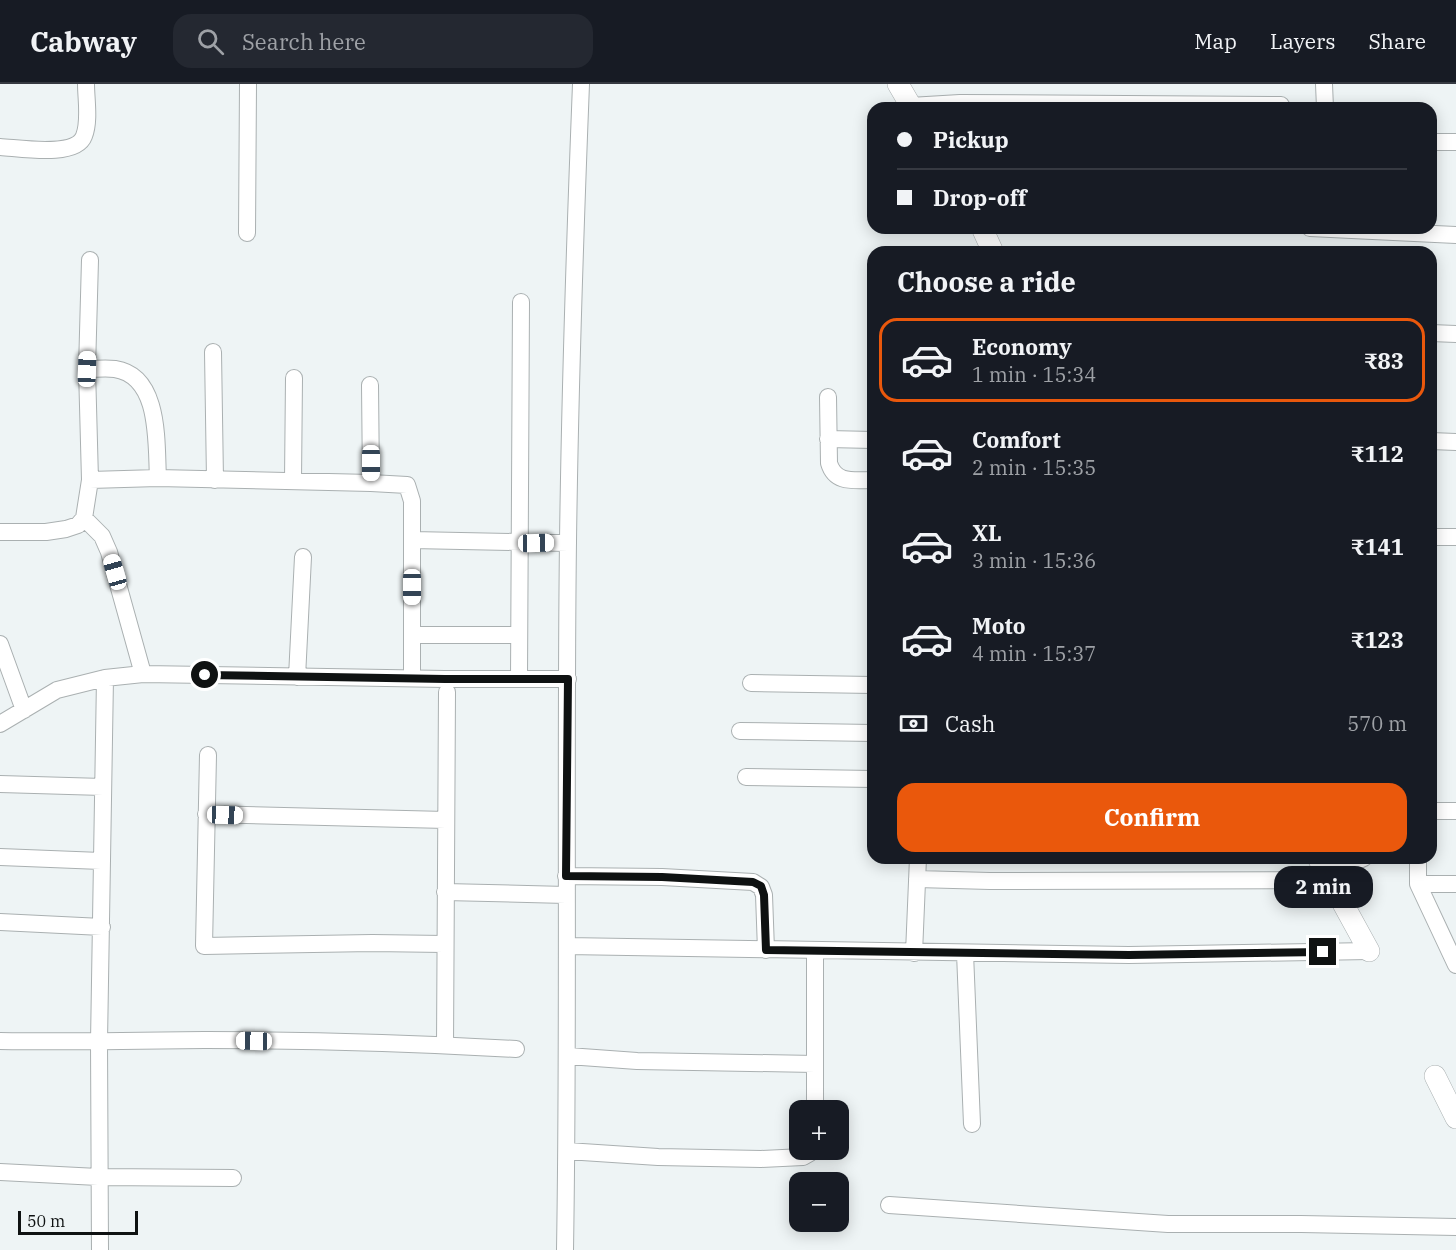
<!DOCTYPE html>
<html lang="en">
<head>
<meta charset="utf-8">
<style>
  body { margin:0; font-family:"IBM Plex Serif",serif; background:#242831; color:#f1f3f6; height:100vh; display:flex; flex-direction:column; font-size:22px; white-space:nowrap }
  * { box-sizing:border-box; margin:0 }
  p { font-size:20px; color:#9ea1a6 }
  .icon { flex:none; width:33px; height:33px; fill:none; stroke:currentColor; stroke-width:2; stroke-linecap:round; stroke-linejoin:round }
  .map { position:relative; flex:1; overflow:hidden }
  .details { position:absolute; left:867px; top:162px; width:570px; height:618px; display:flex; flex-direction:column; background:#171b24; border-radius:18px; box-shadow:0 3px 15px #0003 }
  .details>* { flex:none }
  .guide { position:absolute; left:867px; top:18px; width:570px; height:132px; border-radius:18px; box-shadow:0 3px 15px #0003; display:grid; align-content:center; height:132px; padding:0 30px; background:#171b24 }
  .fabs { position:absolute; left:789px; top:1016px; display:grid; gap:12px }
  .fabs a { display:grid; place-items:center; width:60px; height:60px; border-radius:12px; background:#171b24; box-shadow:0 3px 15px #0003; font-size:30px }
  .scale { position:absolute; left:18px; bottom:15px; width:120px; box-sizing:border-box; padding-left:6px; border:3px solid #0f1212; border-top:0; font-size:16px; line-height:21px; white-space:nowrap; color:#0f1212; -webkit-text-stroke:4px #eef4f5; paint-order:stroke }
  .end { position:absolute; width:27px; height:27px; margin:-14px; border:8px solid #0f1212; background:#fff; box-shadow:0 0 0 3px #fff }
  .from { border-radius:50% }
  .bubble { position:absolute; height:42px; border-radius:18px; background:#171b24; box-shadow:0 3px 15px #0003; font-size:20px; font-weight:700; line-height:42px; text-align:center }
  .car { position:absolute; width:18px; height:36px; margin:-18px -9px; border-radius:8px; box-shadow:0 0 4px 2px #0007; background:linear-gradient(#fff 24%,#345 0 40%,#fff 0 76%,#345 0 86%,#fff 0) }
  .guide b { display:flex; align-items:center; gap:21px; height:57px; font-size:22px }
  .guide b+b { border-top:2px solid #363941 }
  .guide i { width:15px; height:15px; background:#f1f3f6 }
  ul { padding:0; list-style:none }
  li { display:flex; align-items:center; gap:18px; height:84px; margin:0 12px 9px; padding:0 18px; border:3px solid transparent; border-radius:18px }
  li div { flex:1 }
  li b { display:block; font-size:22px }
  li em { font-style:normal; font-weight:700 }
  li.selected { border-color:#ea580c }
  li>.icon { width:54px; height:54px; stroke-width:1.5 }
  h2 { padding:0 30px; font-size:27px; line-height:72px }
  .pay { display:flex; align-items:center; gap:15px; height:66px; padding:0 30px; font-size:22px }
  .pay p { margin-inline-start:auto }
  .button { display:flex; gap:12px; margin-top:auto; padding:12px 30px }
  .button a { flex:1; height:69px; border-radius:18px; background:#ea580c; color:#fff; font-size:24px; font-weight:700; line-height:69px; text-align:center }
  header { display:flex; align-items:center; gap:36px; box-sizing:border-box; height:84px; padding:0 30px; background:#171b24; border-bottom:2px solid #363941 }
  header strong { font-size:28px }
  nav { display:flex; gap:33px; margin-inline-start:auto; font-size:21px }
  .search { width:420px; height:54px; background:#242831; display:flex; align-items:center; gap:15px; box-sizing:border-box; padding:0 21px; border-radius:18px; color:#9ea1a6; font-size:22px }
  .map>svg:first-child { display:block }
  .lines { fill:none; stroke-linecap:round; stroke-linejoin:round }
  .minor-casing { stroke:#aab0b1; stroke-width:18 }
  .tertiary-casing { stroke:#aab0b1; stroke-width:22 }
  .minor { stroke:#fff; stroke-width:16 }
  .tertiary { stroke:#fff; stroke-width:21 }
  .route { stroke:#0f1212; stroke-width:8 }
</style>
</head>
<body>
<header>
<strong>Cabway</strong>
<div class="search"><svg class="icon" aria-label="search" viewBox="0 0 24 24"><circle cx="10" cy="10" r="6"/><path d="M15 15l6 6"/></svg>Search here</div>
<nav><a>Map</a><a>Layers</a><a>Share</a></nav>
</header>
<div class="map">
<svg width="1456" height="1166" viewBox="0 0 1456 1166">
  <rect width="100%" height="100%" fill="#eef4f5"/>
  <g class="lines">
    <defs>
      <path id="minor" d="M1324 0 1325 24
        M910 22 960 19 1281 21
        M1431 58H1456
        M0 63C20 64 76 74 84 52 90 37 86 15 86 0
        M1310 144 1456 151
        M247 149 248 0
        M1431 249 1456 250
        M213 268 215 396
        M87 285C96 285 106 284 115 285 161 292 156 360 158 394
        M370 301 371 399
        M828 313 829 379C835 400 854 396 873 396
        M828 355 873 356
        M1431 357 1456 358
        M90 396 158 394 371 399 407 401 412 417V594
        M293 396 294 294
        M84 434 102 452 109 468 143 590
        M0 448H46L66 445 78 441 84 434 90 396 87 285 90 176
        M1431 453H1456
        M412 456 568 459
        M412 551H518
        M0 560 24 626
        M297 593 303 473
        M519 595 521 218
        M751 599 873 601
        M0 640 57 606 105 594 143 590 445 595H568
        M740 647 873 649
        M208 671 204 862 372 859 444 860
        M746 693 873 695
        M0 700 103 703
        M1431 727H1456
        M206 730 446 736
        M0 773 101 777
        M1418 774V800L1456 881
        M1327 790 1364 774
        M566 792 662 793 753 798 761 803 764 811 766 866
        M917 795 990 797 1331 796
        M1418 800H1456
        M445 808 566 811
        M0 838 102 843
        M567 862 1129 871 1369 867
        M815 867V1026
        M914 869 918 774
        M965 869 972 1040
        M0 957C69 958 137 957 206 956 309 956 413 959 516 965
        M445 961 447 608
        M568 972 637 977 815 980
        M567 1067 658 1073 761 1075 803 1073 810 1069 812 1065
        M0 1088 98 1093 233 1094
        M889 1121 1168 1140H1301L1456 1143
        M100 1166 99 958 105 594
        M565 1166C569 930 565 693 568 457 570 305 575 152 581 0"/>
      <path id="tertiary" d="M898 0 912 24
        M982 144 993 168
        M1318 774 1369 867
        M1435 992 1456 1034"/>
    </defs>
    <use href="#minor" class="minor-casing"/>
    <use href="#tertiary" class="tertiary-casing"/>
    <use href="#minor" class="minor"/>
    <use href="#tertiary" class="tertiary"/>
  </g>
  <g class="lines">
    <path class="route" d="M205 591 445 595H568L566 792 662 793 753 798 761 802 764 811 766 866 1129 871 1323 868"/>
  </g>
</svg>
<div class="fabs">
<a>+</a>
<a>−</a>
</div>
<div class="scale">50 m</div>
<i class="end from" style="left:205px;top:591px"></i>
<i class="end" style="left:1323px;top:868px"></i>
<div class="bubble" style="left:1274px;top:782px;width:99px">2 min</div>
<i class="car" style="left:87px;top:285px;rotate:2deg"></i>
<i class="car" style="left:371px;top:379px;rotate:180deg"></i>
<i class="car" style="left:536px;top:459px;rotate:89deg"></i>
<i class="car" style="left:115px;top:488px;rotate:344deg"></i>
<i class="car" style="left:412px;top:503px;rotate:180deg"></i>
<i class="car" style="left:225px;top:731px;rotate:92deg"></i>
<i class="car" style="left:254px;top:957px;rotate:271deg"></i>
<div class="guide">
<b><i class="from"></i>Pickup</b>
<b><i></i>Drop-off</b>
</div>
<section class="details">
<h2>Choose a ride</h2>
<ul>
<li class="selected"><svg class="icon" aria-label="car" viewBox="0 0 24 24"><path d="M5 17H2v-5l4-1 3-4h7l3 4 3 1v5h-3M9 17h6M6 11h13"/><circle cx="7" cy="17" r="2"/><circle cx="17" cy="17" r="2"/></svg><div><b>Economy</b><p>1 min · 15:34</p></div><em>₹83</em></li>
<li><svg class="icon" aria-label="car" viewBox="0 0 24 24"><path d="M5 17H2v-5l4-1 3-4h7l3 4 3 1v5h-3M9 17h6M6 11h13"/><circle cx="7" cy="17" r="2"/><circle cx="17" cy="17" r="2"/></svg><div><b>Comfort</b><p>2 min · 15:35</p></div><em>₹112</em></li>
<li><svg class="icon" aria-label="car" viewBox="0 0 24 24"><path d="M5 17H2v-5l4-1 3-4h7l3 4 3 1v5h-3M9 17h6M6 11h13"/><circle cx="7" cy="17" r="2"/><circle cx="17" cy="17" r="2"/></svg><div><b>XL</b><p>3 min · 15:36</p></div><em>₹141</em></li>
<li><svg class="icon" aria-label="car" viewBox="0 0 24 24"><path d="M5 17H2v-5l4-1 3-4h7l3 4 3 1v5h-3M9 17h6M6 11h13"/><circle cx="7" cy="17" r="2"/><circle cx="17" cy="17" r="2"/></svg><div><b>Moto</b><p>4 min · 15:37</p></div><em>₹123</em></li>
</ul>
<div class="pay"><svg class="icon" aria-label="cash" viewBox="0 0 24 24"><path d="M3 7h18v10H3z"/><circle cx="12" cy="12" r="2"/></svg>Cash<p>570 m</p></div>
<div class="button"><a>Confirm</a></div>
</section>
</div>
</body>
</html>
